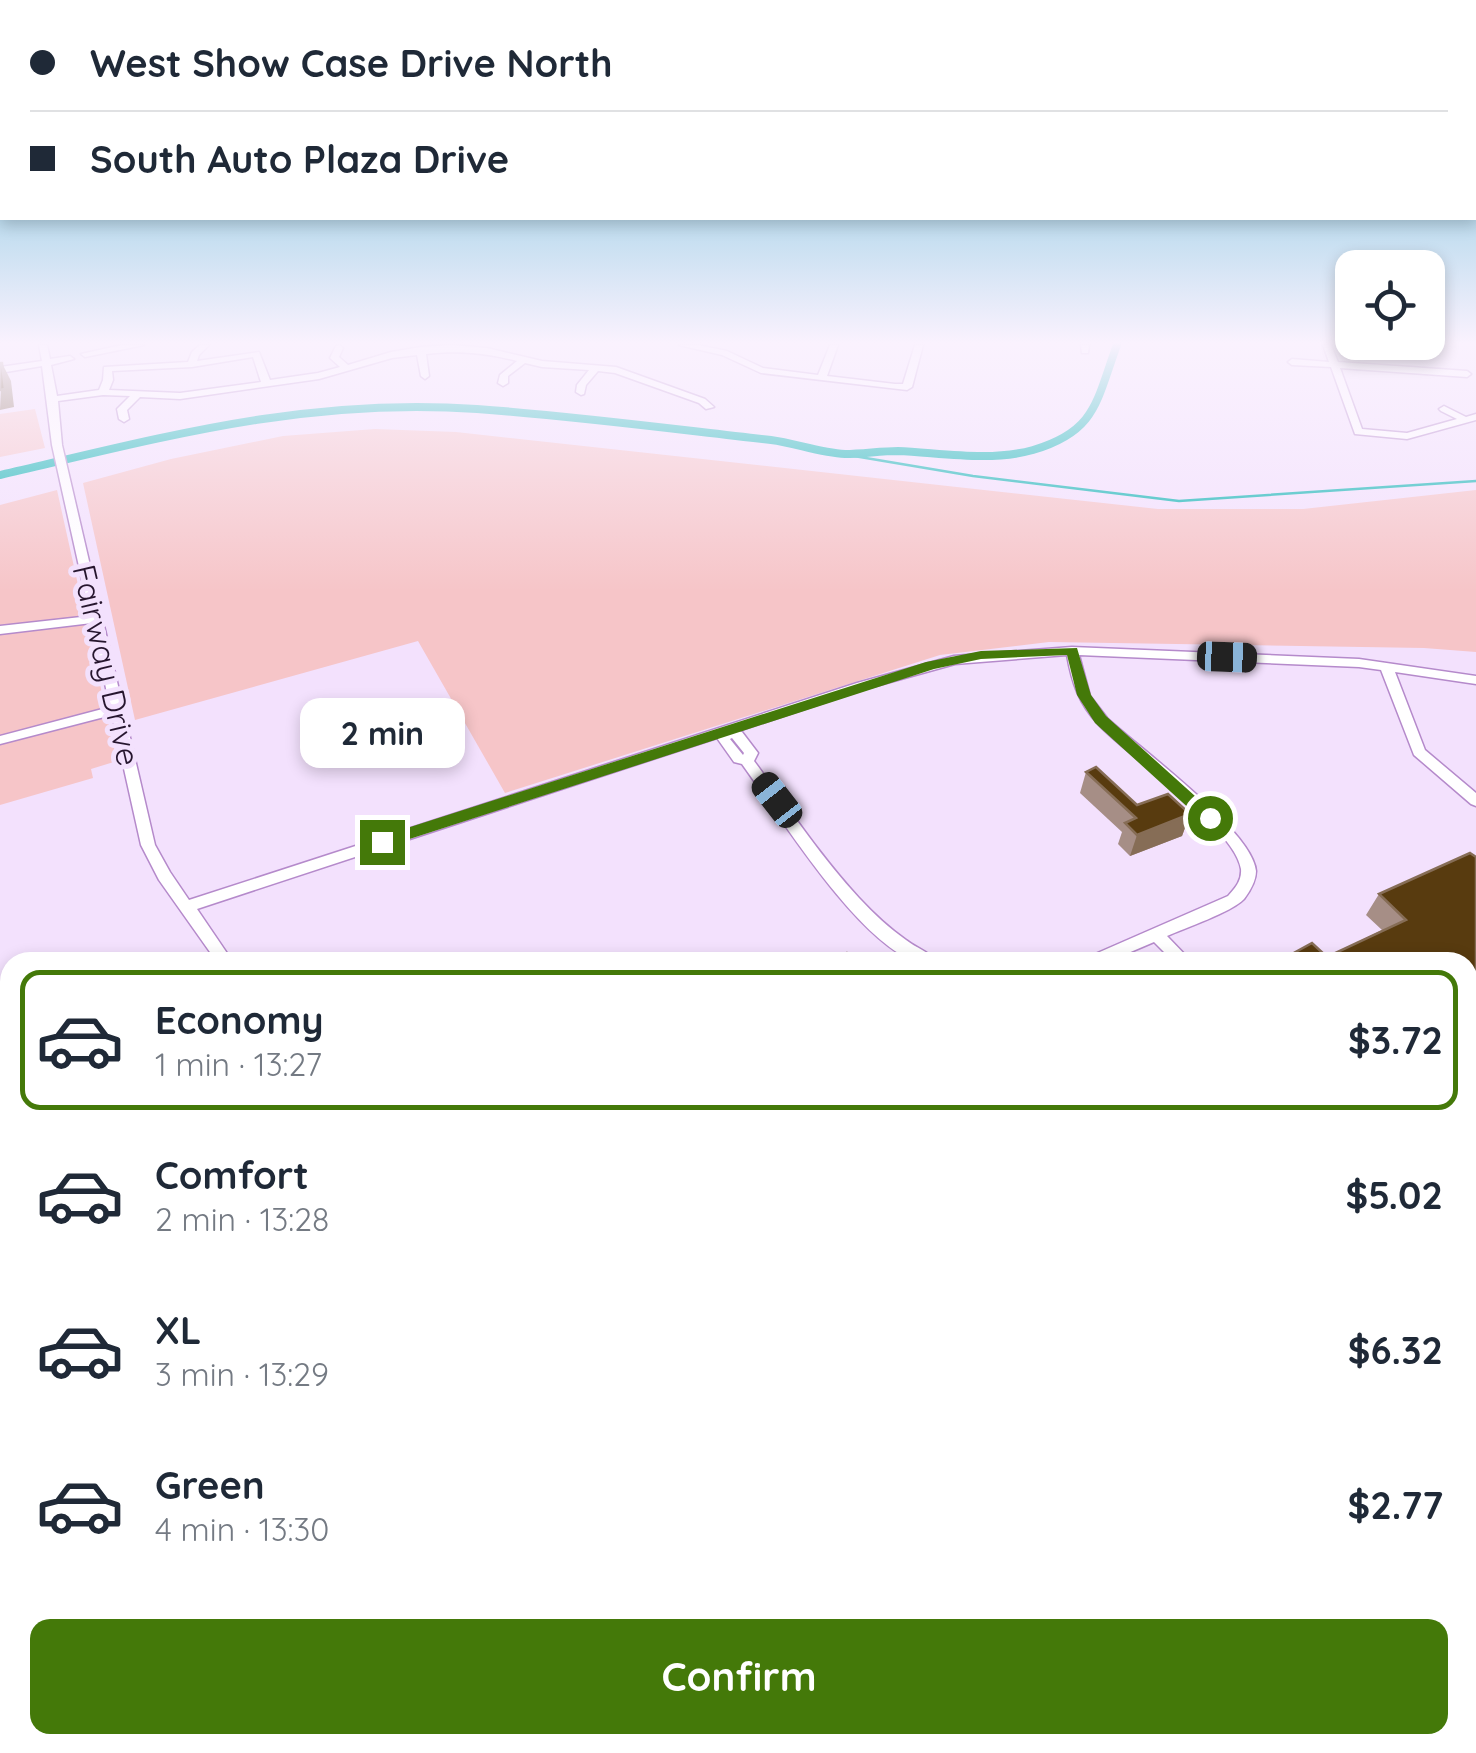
<!DOCTYPE html>
<html lang="en">
<head>
<meta charset="utf-8">
<style>
  body { margin:0; font-family:Quicksand,sans-serif; background:#f2f2f3; color:#1f2937; height:100vh; display:flex; flex-direction:column; font-size:38px; white-space:nowrap }
  * { box-sizing:border-box; margin:0 }
  p { font-size:32px; color:#747a83 }
  .icon { flex:none; width:55px; height:55px; fill:none; stroke:currentColor; stroke-width:2; stroke-linecap:round; stroke-linejoin:round }
  .map { position:relative; flex:1; overflow:hidden }
  .drawer { position:absolute; left:0px; top:952px; width:1478px; height:802px; display:flex; flex-direction:column; background:#fff; border-radius:30px 30px 0 0; box-shadow:0 5px 15px #0003 }
  .drawer>* { flex:none }
  .guide { position:absolute; left:0px; top:0px; width:1478px; height:220px; box-shadow:0 5px 15px #0003; display:grid; align-content:center; height:220px; padding:0 30px; background:#fff }
  .controls { position:absolute; left:1335px; top:250px; display:grid; gap:20px }
  .controls a { display:grid; place-items:center; width:110px; height:110px; border-radius:20px; background:#fff; box-shadow:0 5px 15px #0003; font-size:50px }
  .end { position:absolute; width:45px; height:45px; margin:-22px; border:12px solid #447909; background:#fff; box-shadow:0 0 0 5px #fff }
  .from { border-radius:50% }
  .bubble { position:absolute; height:70px; border-radius:20px; background:#fff; box-shadow:0 5px 15px #0003; font-size:32px; font-weight:800; line-height:70px; text-align:center }
  .car { position:absolute; width:30px; height:60px; margin:-30px -15px; border-radius:12px; box-shadow:0 0 8px 2px #0007; background:linear-gradient(#222 24%,#8ab4d8 0 40%,#222 0 76%,#8ab4d8 0 86%,#222 0) }
  .guide b { display:flex; align-items:center; gap:35px; height:95px; font-size:38px }
  .guide b+b { border-top:2px solid #e0e1e3 }
  .guide i { width:25px; height:25px; background:#1f2937 }
  ul { padding:18px 0 0; list-style:none }
  li { display:flex; align-items:center; gap:30px; height:140px; margin:0 20px 15px; padding:0 10px; border:5px solid transparent; border-radius:20px }
  li div { flex:1 }
  li b { display:block; font-size:38px }
  li em { font-style:normal; font-weight:800 }
  li.current { border-color:#447909 }
  li>.icon { width:90px; height:90px; stroke-width:1.5 }
  .primary-button { display:flex; gap:20px; margin-top:auto; padding:20px 30px }
  .primary-button a { flex:1; height:115px; border-radius:20px; background:#447909; color:#fff; font-size:40px; font-weight:800; line-height:115px; text-align:center }
  .map>svg:first-child { display:block }
  .green { fill:#f6c5c8 }
  .water { fill:#10b5b3 }
  .lines { fill:none; stroke-linecap:round; stroke-linejoin:round }
  .stream { stroke:#10b5b3; stroke-width:2.5 }
  .canal { stroke:#10b5b3; stroke-width:8 }
  .minor-casing { stroke:#b58acb; stroke-width:3 }
  .major-casing { stroke:#a382b5; stroke-width:2 }
  .highway-casing { stroke:#a382b5; stroke-width:3 }
  .minor { fill:#fff; fill-rule:evenodd }
  .major { fill:#f1d7fe; fill-rule:evenodd }
  .highway { fill:#e7bcfe; fill-rule:evenodd }
  .wall { fill:#a68e86 }
  .shaded-wall { fill:#866d56 }
  .building { fill:#583b0f; stroke:#866d56; stroke-width:2.5 }
  .route { fill:#447909 }
  .labels { text-anchor:middle; dominant-baseline:central; stroke-width:10; stroke-linejoin:round; paint-order:stroke }
  .street-label { font-size:32px; fill:#26152e; stroke:#f3e1fd }
</style>
</head>
<body>
<div class="map">
<svg width="1476" height="1753" viewBox="0 0 1476 1753">
  <rect width="100%" height="100%" fill="#f3e1fd"/>
  <path class="green" d="M35 409 45 448 0 457V414Z
    M375 429 456 432 1158 509H1303L1476 490V652L1424 648 1049 642 940 655 505 793 418 641 135 720 83 483 171 459 283 436Z
    M57 490 117 761 91 769 93 778 0 805V505Z"/>
  <path class="water" d="M0 1365 10 1398V1745H116L119 1753H0Z"/>
  <g class="lines">
    <path class="stream" d="M842 454 973 476 1179 501 1476 481"/>
    <path class="canal" d="M0 475C164 437 307 397 477 409 575 416 673 429 771 440 795 443 820 453 845 454 863 454 880 451 898 451 942 453 990 462 1033 450 1097 431 1096 401 1117 345"/>
    <defs>
      <path id="minor" d="M39 345H47L50 359 70 356 74 359 51 365 57 396 99 390 103 380 104 367 188 362 192 352 200 345H209L199 355 197 361 259 352 270 380 318 373 340 367 330 358 336 346 339 345 343 348 339 357 348 365 391 352 421 347 451 345 487 348 542 361 616 367 705 399 714 407 706 409 699 403 615 373 598 371 586 385 584 394 581 395 576 392 577 385 589 370 542 367 525 363 508 376V383L503 386 498 383 500 375 517 361C486 353 458 350 426 354L429 376 425 379 421 376 417 355 392 358 319 379 180 399 140 397 127 410 129 419 124 422 119 419 117 409 130 396 103 395 58 401 62 445 155 845 170 872 189 900 857 683 954 656 1072 647 1359 659 1476 676V684L1395 672 1425 750 1476 793V806L1471 804 1414 755 1381 670 1359 667 1079 655 1090 696 1107 718C1139 748 1253 831 1256 871 1256 881 1250 891 1244 899 1232 912 1185 928 1167 936L1192 962H1174L1154 942 1107 962H1084L1086 958 1228 896C1235 888 1242 881 1241 869 1235 828 1130 758 1099 725 1079 704 1072 683 1067 655L955 664 865 689 738 731 742 732 758 753 754 761C788 807 820 856 859 898 873 913 889 928 906 940 916 948 930 952 937 962 929 962 921 964 914 961 855 938 780 816 742 764L734 762 717 738 197 909 233 962H217L159 880 141 845 112 715 0 744V736L110 707 92 623 0 634V626L90 616 52 445 42 366 0 373V367L42 361ZM253 357 261 382 180 393 109 390 113 380 112 371 192 367ZM732 738 744 753 743 755 730 739Z
        M122 345H144L85 357 81 354Z
        M679 345H698L727 351 763 368 818 375 830 345H838L827 376 895 384H903L915 345H923L912 387 907 390 761 373 722 355Z
        M1081 345H1089L1088 353H1082Z
        M1323 345H1331L1338 362 1467 371 1471 374 1467 377 1340 368 1362 429 1407 433 1457 419 1441 411 1439 409 1444 406 1466 417 1476 414V420L1407 439 1355 434 1331 367 1292 365 1288 362 1292 359 1329 362Z
        M1476 1055V1070L1468 1073V1058Z"/>
      <path id="major" d="M1476 1530V1563L1468 1566V1533Z
        M1476 1588V1624L1468 1627V1592Z
        M1179 1745H1221L1218 1753H1176Z
        M1266 1745H1308L1305 1753H1263Z"/>
      <path id="highway" d="M1476 1102V1127L1468 1130V1105Z
        M1476 1170V1198L1468 1201V1173Z
        M10 1745H69L66 1753H7Z
        M201 1745H254L251 1753H198Z
        M356 1745H407L404 1753H353Z
        M415 1745H462L459 1753H412Z
        M603 1745H649L646 1753H600Z"/>
    </defs>
    <use href="#minor" class="minor-casing"/>
    <use href="#major" class="major-casing"/>
    <use href="#highway" class="highway-casing"/>
    <use href="#minor" class="minor"/>
    <use href="#major" class="major"/>
    <use href="#highway" class="highway"/>
  </g>
  <path class="wall" d="M1086 772 1137 805 1190 814 1182 836 1130 856 1118 844 1122 832 1080 793Z
    M1470 853 1476 857V984L1468 988V962H1281L1283 959 1312 943 1327 957 1382 930 1366 915 1379 894Z"/>
  <path class="shaded-wall" d="M2 363 11 381 14 407 0 410Z
    M1190 814 1182 836 1130 856 1137 835Z
    M1476 971V984L1468 988V975Z"/>
  <path class="building" d="M0 363H2L5 389 0 390Z
    M1096 767 1137 805 1168 794 1190 814 1137 835 1125 823 1136 818 1086 772Z
    M1470 853 1476 857V971L1468 975V962H1287L1283 959 1312 943 1327 957 1406 920 1379 894Z
    M847 953 861 962H835Z
    M879 956 890 962H872Z
    M804 1745H975L979 1753H791Z"/>
  <linearGradient id="sky" x2="0" y2="1"><stop stop-color="#51b4d3"/><stop offset="0.58" stop-color="#faf2fe"/><stop offset="1" stop-color="#faf2fe" stop-opacity="0"/></linearGradient>
  <rect width="1476" height="591" fill="url(#sky)"/>
  <path class="route" d="M1077 648 1091 695 1106 716 1215 814V822H1204L1095 723 1077 695 1067 655 981 659 934 669 388 846 382 848 374 842 376 838 926 662 981 651Z"/>
  <g class="labels">
    <g class="street-label">
      <text transform="translate(107 665) rotate(77)">Fairway Drive</text>
    </g>
  </g>
</svg>
<div class="controls">
<a><svg class="icon" aria-label="locate" viewBox="0 0 24 24"><circle cx="12" cy="12" r="6"/><path d="M12 2v4M12 18v4M2 12h4M18 12h4"/></svg></a>
</div>
<i class="end from" style="left:1210px;top:818px"></i>
<i class="end" style="left:382px;top:842px"></i>
<div class="bubble" style="left:300px;top:698px;width:165px">2 min</div>
<i class="car" style="left:1227px;top:657px;rotate:92deg"></i>
<i class="car" style="left:777px;top:800px;rotate:322deg"></i>
<div class="guide">
<b><i class="from"></i>West Show Case Drive North</b>
<b><i></i>South Auto Plaza Drive</b>
</div>
<section class="drawer">
<ul>
<li class="current"><svg class="icon" aria-label="car" viewBox="0 0 24 24"><path d="M5 17H2v-5l4-1 3-4h7l3 4 3 1v5h-3M9 17h6M6 11h13"/><circle cx="7" cy="17" r="2"/><circle cx="17" cy="17" r="2"/></svg><div><b>Economy</b><p>1 min · 13:27</p></div><em>$3.72</em></li>
<li><svg class="icon" aria-label="car" viewBox="0 0 24 24"><path d="M5 17H2v-5l4-1 3-4h7l3 4 3 1v5h-3M9 17h6M6 11h13"/><circle cx="7" cy="17" r="2"/><circle cx="17" cy="17" r="2"/></svg><div><b>Comfort</b><p>2 min · 13:28</p></div><em>$5.02</em></li>
<li><svg class="icon" aria-label="car" viewBox="0 0 24 24"><path d="M5 17H2v-5l4-1 3-4h7l3 4 3 1v5h-3M9 17h6M6 11h13"/><circle cx="7" cy="17" r="2"/><circle cx="17" cy="17" r="2"/></svg><div><b>XL</b><p>3 min · 13:29</p></div><em>$6.32</em></li>
<li><svg class="icon" aria-label="car" viewBox="0 0 24 24"><path d="M5 17H2v-5l4-1 3-4h7l3 4 3 1v5h-3M9 17h6M6 11h13"/><circle cx="7" cy="17" r="2"/><circle cx="17" cy="17" r="2"/></svg><div><b>Green</b><p>4 min · 13:30</p></div><em>$2.77</em></li>
</ul>
<div class="primary-button"><a>Confirm</a></div>
</section>
</div>
</body>
</html>
